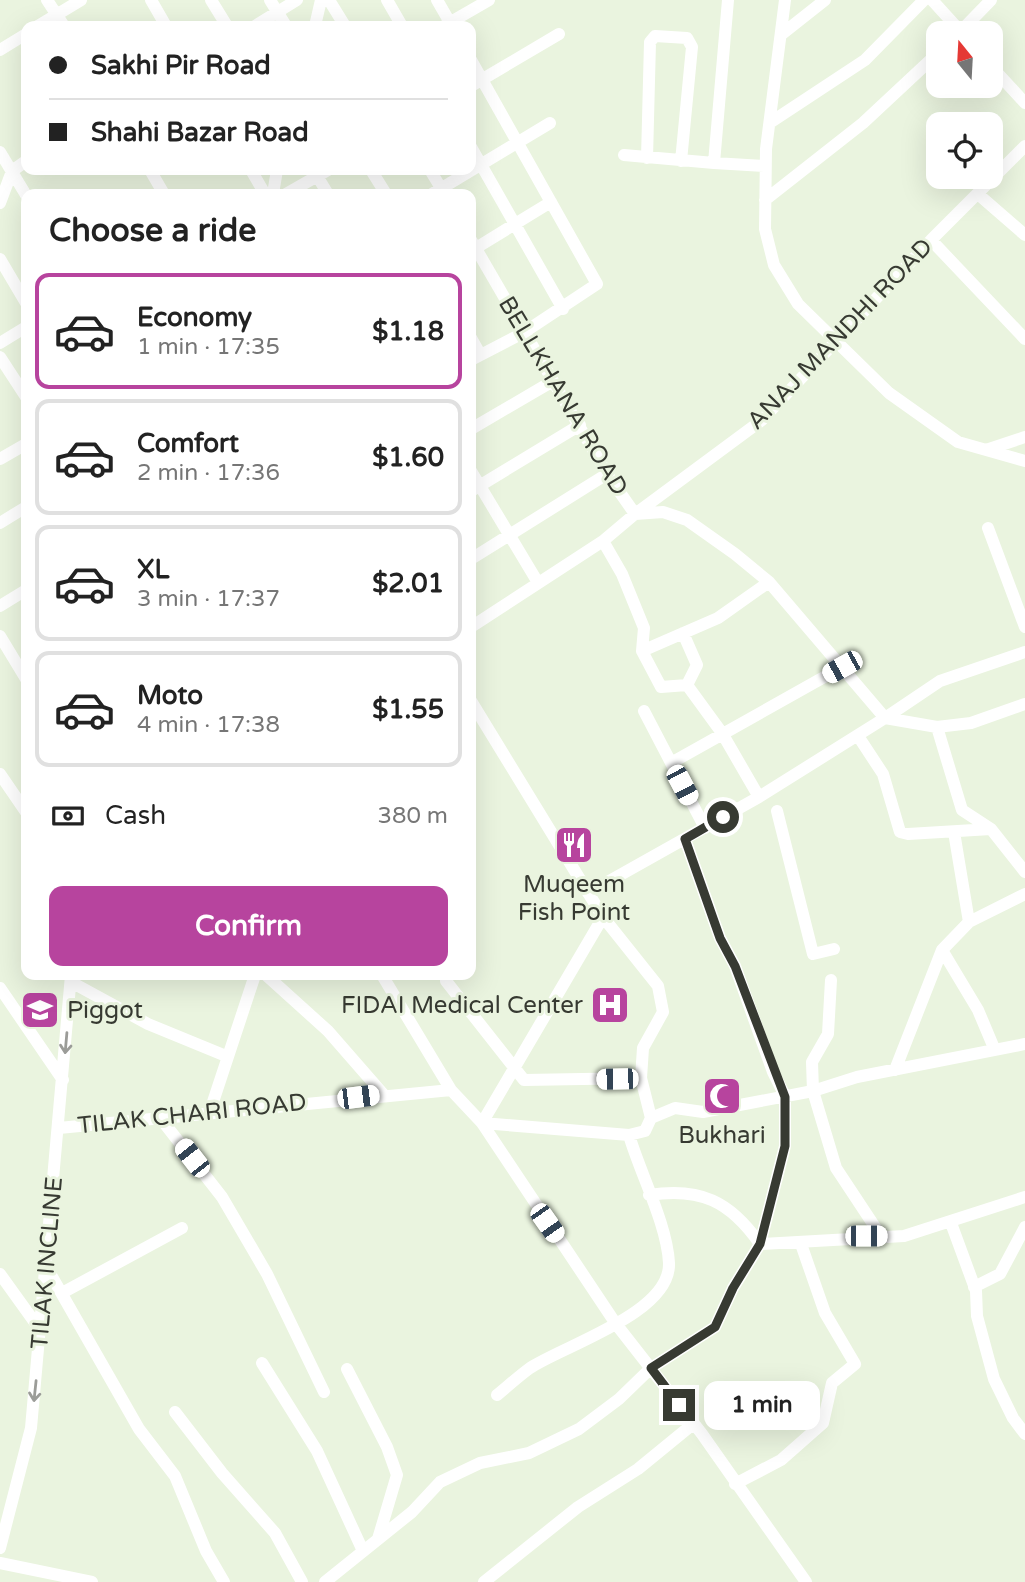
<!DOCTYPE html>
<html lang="en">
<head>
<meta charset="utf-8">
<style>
  body { margin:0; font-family:"Varela Round",sans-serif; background:#f6f6f6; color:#222; height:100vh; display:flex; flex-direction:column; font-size:26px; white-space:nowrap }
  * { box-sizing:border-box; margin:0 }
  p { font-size:23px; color:#767676 }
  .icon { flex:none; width:38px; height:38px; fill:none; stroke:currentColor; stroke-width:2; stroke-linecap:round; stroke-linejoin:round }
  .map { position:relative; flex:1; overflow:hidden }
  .panel { position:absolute; left:21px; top:189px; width:455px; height:791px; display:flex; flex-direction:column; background:#fff; border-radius:14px; box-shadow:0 7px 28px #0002 }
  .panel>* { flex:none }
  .banner { position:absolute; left:21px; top:21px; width:455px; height:154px; border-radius:14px; box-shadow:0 7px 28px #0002; display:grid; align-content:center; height:154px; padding:0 28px; background:#fff }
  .needle { width:46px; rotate:342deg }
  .tools { position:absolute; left:926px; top:21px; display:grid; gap:14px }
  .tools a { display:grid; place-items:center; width:77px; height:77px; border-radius:14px; background:#fff; box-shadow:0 7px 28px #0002; font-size:35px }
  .end { position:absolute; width:32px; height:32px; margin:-16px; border:9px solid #373a32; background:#fff; box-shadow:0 0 0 4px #fff }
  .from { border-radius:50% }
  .bubble { position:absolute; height:49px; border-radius:14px; background:#fff; box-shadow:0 7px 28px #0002; font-size:23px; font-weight:700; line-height:49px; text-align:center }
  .car { position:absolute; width:21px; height:42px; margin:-21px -10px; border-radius:9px; box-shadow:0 0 5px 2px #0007; background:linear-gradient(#fff 24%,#345 0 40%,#fff 0 76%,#345 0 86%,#fff 0) }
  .banner b { display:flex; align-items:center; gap:24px; height:66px; font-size:26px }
  .banner b+b { border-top:2px solid #e0e0e0 }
  .banner i { width:18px; height:18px; background:#222 }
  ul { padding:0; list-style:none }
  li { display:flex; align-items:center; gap:21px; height:116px; margin:0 14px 10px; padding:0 14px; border:4px solid #e0e0e0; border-radius:14px }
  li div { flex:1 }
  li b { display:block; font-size:26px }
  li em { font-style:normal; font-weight:700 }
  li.selected { border-color:#b7449e }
  li>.icon { width:63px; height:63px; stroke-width:1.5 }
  h2 { padding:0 28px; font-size:32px; line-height:84px }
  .pay { display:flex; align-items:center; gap:18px; height:77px; padding:0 28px; font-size:26px }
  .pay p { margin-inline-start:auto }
  .button { display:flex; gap:14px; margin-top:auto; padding:14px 28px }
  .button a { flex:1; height:80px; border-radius:14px; background:#b7449e; color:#fff; font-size:28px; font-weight:700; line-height:80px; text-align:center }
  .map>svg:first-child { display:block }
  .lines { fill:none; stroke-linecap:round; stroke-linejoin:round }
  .minor { stroke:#fff; stroke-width:12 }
  .oneway { stroke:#9b9c98 }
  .route { stroke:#373a32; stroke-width:9 }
  .labels { text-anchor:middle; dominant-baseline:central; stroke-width:6; stroke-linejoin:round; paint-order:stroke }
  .street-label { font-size:24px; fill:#373a32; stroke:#eaf4df }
  .poi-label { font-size:24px; fill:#373a32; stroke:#eaf4df }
</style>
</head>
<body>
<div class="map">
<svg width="1025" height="1582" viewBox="0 0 1025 1582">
  <rect width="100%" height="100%" fill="#eaf4df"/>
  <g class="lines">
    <path class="minor" d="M47 0 64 26
      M151 0 166 26
      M211 0 227 26
      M270 0 286 26
      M329 0 345 26
      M387 0 402 26
      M437 0 452 26
      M728 0 714 163 765 166
      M785 0 766 149 765 229 774 265 798 304 889 393 958 442 1025 461
      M932 0 962 33
      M38 26 81 0
      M255 26 297 0
      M315 26 321 0
      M444 26 489 0
      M959 33 991 0
      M782 34 825 0
      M0 50 26 34
      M471 60 597 284 523 333 471 360
      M990 65 1025 103
      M471 86 559 34
      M771 122 865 60 924 0
      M471 147 563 309
      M0 152 26 195
      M624 155 714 163
      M647 158 650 42 655 36 687 38 692 47 681 161
      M150 170 164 194
      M251 170 265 194
      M371 170 386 194
      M430 170 444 193
      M314 171 328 194
      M273 194 277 170
      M286 194 328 170
      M432 194 550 123
      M979 195 1025 235
      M765 200 863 123 938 53
      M0 203 12 171 26 161
      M471 240 607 474 635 514 663 512 687 520 735 554 769 582 885 718 940 681 1025 652
      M931 240 1025 339
      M471 251 551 202
      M0 259 26 303
      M471 338 480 354
      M0 343 26 327
      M0 357 26 397
      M471 429 553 381
      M986 450 1025 437
      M0 459 26 444
      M471 471 537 581
      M471 491 580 425
      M0 523 26 507
      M988 528 1025 627
      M603 541 622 574 644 628 642 651 661 687 687 685 722 733 759 797
      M471 559 607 474
      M0 606 26 590
      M471 627 603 541 635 514 762 420 931 240 1025 146
      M683 633 697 665 687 685
      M0 636 26 679
      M642 651 718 618 769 582
      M644 711 705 828
      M937 727 962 810 991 829 1025 872
      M858 736 883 774 900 832 908 834 991 829
      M671 763 842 667
      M0 774 26 812
      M777 811 813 954 834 949
      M954 832 969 922
      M588 893 759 797 885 718 937 727 971 723 1025 704
      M942 950 978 1010 994 1048
      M266 975 328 1031 383 1094
      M382 975 451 1090 482 1123 616 1324 702 1434 806 1582
      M446 975V981L524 1080 641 1078 643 1048 663 1012 658 986 603 917 471 701
      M831 980 828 1034 812 1062 813 1091 836 1168 881 1236
      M71 982 148 1024 226 1056
      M0 988 63 1080
      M895 1070 942 950 969 922 1025 894
      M641 1078 651 1118
      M209 1114 255 975
      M161 1119 222 1197 267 1274 324 1392
      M482 1123 629 1135 645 1131 651 1118 675 1108 703 1112 813 1091 857 1077 1025 1044
      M482 1123 603 917
      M59 1128 451 1090
      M649 1195C700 1187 730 1201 760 1244
      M951 1223 976 1291 977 1316 994 1379 1013 1418 1025 1434
      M760 1244 904 1236 1025 1197
      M47 1268 139 1429 175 1476 206 1551 224 1582
      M0 1274 41 1331
      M974 1287 1000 1274 1025 1227
      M62 1293 182 1228
      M262 1363 317 1451 363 1551
      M347 1369 387 1447 397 1475 378 1539
      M497 1395C508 1386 519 1376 530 1368 565 1345 671 1313 669 1263 667 1224 640 1173 629 1135
      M175 1412 222 1473 275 1533 302 1582
      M735 1484 781 1460 823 1423 832 1383 855 1364 825 1313 801 1244
      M0 1548 31 1428 71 975
      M0 1563 92 1582
      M325 1582 412 1512 440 1482 480 1463 529 1453 579 1429 619 1399 651 1368 715 1327 733 1288 760 1244 785 1146V1096L773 1072 735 966 720 938 685 839
      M484 1582 578 1507 638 1469 693 1424"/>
  </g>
  <defs><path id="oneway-shaft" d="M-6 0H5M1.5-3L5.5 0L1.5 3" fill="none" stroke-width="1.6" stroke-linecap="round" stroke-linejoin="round" transform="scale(1.75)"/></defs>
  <g class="oneway">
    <use href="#oneway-shaft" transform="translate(66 1043) rotate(95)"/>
    <use href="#oneway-shaft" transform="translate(35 1391) rotate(96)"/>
  </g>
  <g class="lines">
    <path class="route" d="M679 1405 651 1368 715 1327 733 1288 760 1244 785 1146V1097L735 966 720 938 685 839 723 817"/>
  </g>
  <defs>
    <symbol id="restaurant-square" viewBox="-11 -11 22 22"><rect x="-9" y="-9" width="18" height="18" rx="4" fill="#b7449e" stroke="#eaf4df"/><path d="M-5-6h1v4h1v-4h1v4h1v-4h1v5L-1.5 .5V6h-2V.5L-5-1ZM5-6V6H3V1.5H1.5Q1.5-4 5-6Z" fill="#fff"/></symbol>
    <symbol id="hospital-square" viewBox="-11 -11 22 22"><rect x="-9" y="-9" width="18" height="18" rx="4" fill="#b7449e" stroke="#eaf4df"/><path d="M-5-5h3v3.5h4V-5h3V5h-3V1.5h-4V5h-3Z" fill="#fff"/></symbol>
    <symbol id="school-square" viewBox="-11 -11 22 22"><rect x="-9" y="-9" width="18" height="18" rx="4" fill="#b7449e" stroke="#eaf4df"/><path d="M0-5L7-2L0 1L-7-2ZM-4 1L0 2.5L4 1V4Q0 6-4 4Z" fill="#fff"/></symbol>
    <symbol id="mosque-square" viewBox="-11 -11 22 22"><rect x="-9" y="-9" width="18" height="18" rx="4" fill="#b7449e" stroke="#eaf4df"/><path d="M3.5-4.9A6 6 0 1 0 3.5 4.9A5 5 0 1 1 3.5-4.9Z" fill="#fff"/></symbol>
  </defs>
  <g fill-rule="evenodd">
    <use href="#restaurant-square" x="552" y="823" width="44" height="44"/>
    <use href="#hospital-square" x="588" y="983" width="44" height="44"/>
    <use href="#school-square" x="18" y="988" width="44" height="44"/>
    <use href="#mosque-square" x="700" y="1074" width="44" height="44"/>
  </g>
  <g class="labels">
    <g class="street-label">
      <text transform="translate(840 334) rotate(-46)">ANAJ MANDHI ROAD</text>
      <text transform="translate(563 396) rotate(59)">BELLKHANA ROAD</text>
      <text transform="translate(192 1114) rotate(-6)">TILAK CHARI ROAD</text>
      <text transform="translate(47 1263) rotate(-85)">TILAK INCLINE</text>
    </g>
    <g class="poi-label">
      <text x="574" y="884">Muqeem<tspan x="574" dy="28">Fish Point</tspan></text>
      <text x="583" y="1005" text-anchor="end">FIDAI Medical Center</text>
      <text x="67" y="1010" text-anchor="start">Piggot</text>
      <text x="722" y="1135">Bukhari</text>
    </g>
  </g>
</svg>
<div class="tools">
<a><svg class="needle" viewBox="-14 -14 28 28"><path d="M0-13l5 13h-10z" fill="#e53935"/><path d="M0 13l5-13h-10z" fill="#767676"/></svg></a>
<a><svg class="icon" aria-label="locate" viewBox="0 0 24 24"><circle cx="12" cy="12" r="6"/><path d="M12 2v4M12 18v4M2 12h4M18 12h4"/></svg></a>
</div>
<i class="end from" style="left:723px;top:817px"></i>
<i class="end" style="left:679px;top:1405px"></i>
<div class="bubble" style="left:704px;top:1381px;width:116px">1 min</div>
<i class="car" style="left:842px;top:667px;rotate:241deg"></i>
<i class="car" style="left:682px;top:785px;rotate:152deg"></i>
<i class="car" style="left:617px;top:1079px;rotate:269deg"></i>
<i class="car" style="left:358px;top:1097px;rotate:83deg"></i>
<i class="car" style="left:192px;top:1158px;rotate:322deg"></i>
<i class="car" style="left:547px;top:1223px;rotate:145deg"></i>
<i class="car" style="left:866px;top:1236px;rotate:90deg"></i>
<div class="banner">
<b><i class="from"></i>Sakhi Pir Road</b>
<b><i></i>Shahi Bazar Road</b>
</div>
<section class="panel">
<h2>Choose a ride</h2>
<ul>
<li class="selected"><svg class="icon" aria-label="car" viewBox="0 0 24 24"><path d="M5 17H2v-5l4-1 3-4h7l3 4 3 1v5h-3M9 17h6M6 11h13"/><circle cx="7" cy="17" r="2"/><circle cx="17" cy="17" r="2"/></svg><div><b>Economy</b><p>1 min · 17:35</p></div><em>$1.18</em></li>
<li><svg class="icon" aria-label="car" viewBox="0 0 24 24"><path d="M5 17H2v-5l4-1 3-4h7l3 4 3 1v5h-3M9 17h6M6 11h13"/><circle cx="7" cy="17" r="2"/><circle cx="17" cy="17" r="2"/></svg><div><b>Comfort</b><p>2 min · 17:36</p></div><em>$1.60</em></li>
<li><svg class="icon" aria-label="car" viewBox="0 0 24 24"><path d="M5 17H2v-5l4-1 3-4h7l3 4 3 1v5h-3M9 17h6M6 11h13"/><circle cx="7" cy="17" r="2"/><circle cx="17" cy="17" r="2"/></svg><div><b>XL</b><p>3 min · 17:37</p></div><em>$2.01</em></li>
<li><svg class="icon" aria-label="car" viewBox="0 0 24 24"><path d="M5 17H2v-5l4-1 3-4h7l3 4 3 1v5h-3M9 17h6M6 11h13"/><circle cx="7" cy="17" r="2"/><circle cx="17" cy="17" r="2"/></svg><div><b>Moto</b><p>4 min · 17:38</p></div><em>$1.55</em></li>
</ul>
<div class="pay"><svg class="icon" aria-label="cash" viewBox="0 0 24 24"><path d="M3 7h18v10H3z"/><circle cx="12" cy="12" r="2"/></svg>Cash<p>380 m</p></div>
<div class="button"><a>Confirm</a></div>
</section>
</div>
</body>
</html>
